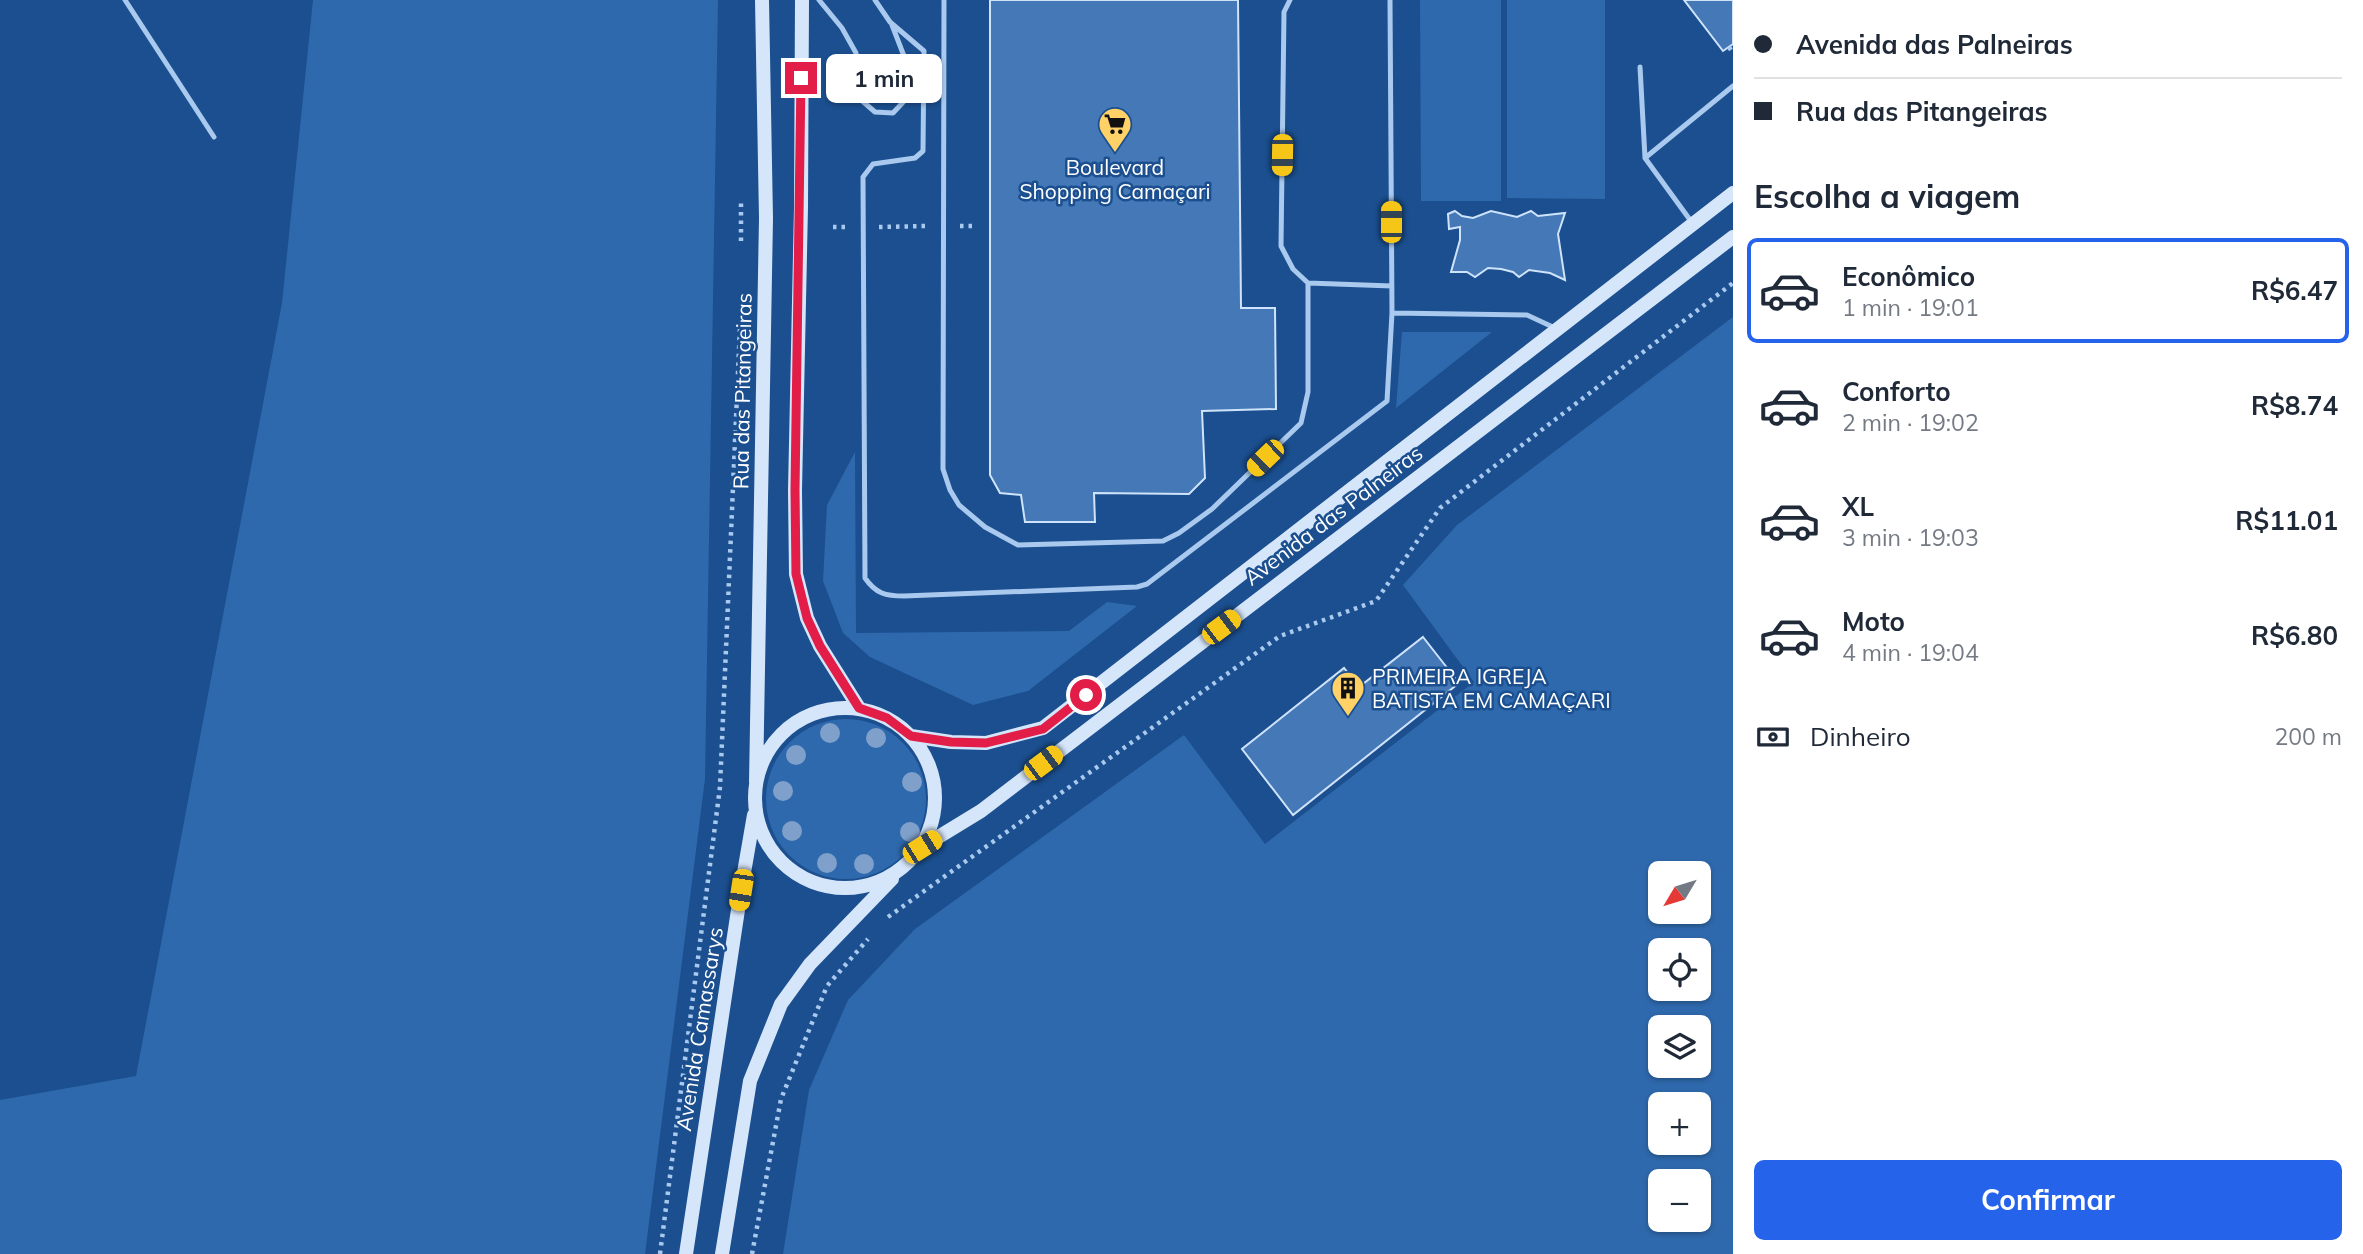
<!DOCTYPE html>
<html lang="pt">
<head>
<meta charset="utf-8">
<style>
  body { margin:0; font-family:Mulish,sans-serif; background:#f6f6f7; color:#1f2937; height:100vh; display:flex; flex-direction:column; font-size:26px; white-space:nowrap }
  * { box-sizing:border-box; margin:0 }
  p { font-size:23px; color:#747a83 }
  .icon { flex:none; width:38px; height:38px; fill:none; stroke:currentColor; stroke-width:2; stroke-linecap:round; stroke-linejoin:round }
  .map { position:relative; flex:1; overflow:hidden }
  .details { display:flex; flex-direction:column; background:#fff; width:630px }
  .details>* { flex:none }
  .hud { display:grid; align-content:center; height:154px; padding:0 21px; background:#fff }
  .needle { width:46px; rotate:232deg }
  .controls { position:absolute; left:1648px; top:861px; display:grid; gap:14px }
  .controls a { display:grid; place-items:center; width:63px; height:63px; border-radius:10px; background:#fff; box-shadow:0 2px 5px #0004; font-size:35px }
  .end { position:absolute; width:32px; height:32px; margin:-16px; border:9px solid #e11d48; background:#fff; box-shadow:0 0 0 4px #fff }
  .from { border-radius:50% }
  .bubble { position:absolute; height:49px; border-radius:10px; background:#fff; box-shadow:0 2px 5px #0004; font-size:23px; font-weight:700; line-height:49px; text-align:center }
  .car { position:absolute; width:21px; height:42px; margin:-21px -10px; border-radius:9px; box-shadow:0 0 5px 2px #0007; background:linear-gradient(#f5c518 24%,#345 0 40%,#f5c518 0 76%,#345 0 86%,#f5c518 0) }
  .hud b { display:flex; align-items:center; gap:24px; height:66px; font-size:26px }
  .hud b+b { border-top:2px solid #e0e1e3 }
  .hud i { width:18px; height:18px; background:#1f2937 }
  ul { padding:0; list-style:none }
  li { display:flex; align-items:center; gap:21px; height:105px; margin:0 14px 10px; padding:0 7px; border:4px solid transparent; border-radius:10px }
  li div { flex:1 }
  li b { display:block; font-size:26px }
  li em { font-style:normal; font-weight:700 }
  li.active { border-color:#2563eb }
  li>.icon { width:63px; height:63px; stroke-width:1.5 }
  h2 { padding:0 21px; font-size:32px; line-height:84px }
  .pay { display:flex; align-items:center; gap:18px; height:77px; padding:0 21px; font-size:26px }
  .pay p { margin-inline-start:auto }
  .button { display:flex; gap:14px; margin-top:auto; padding:14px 21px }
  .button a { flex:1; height:80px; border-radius:10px; background:#2563eb; color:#fff; font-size:28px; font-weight:700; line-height:80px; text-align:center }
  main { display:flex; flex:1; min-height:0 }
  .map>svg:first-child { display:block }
  .green { fill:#2e69ad; fill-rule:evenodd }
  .building { fill:#4478b7; stroke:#cfe3fa; stroke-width:2 }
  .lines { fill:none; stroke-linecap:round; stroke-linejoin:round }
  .path { stroke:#a9c9ee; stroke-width:4.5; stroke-dasharray:3.5 5; stroke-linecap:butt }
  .lane { stroke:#a9c9ee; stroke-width:5 }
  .secondary { stroke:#d6e6fa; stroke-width:14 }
  .tree { fill:#7ea0ca }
  .route { stroke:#e11d48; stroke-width:9 }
  .labels { text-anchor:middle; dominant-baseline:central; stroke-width:5; stroke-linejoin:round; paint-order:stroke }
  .poi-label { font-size:21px; fill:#fff; stroke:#1b4f8f }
  .street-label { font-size:21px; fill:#fff; stroke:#1b4f8f }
</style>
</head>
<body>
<main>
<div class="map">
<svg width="1733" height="1254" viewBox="0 0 1733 1254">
  <rect width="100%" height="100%" fill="#1b4f8f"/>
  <path class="green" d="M313 0H718L705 779 645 1254H0V1100L136 1076 282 303Z
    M1420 0H1501V201H1421Z
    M1507 0H1605V199L1507 198Z
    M1733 317V1254H783L809 1090 848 1000 915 929 1184 735 1265 844 1474 682 1403 585 1457 525ZM1661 873H1699V912H1661ZM1661 950H1699V989H1661ZM1661 1027H1699V1066H1661ZM1661 1104H1699V1143H1661ZM1661 1181H1699V1220H1661Z
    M1402 332H1492L1396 408Z
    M855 452 856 633 1069 631 1107 602 1137 606 1028 691 973 705 870 657 843 633 823 581 827 505Z
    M766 799a80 80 0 1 1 160 0a80 80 0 1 1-160 0Z"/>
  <path class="building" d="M990 0H1238L1241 308H1275L1276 409 1202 411 1205 478 1189 494 1094 493 1095 522H1025L1021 495 1000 493 990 475Z
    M1684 0H1733V44L1723 51Z
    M1455 211 1462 216 1473 218 1491 211 1517 217 1531 211 1538 216 1565 213 1558 234 1565 280 1550 273 1529 270 1519 277 1513 272 1501 269 1488 268 1475 277 1467 272H1451L1460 240V227L1449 229 1448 214Z
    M1423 637 1459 683 1293 815 1242 749 1344 668 1359 687Z"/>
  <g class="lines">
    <path class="path" d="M1729 47 1733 53
      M960 226H975
      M833 227H846
      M879 227 926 226
      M741 241V200
      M888 917 1280 636 1376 601 1440 508 1733 283
      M660 1254 720 787 740 326
      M752 1254 781 1099 827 986 868 939"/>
    <path class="lane" d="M125 0 214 137
      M819 0 842 28 856 53 860 99 875 112 893 113 907 98 909 69 892 25
      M875 0 890 22 924 51 923 151 915 158 873 164 863 177 865 578C876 594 886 596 904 596L1137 587 1147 584 1387 401 1392 313
      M944 0 943 469 950 490 959 505 985 527 1018 545 1163 541 1179 533 1212 509 1301 423 1308 392V283L1392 286
      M1290 0 1284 12 1281 246 1293 269 1308 283
      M1390 0 1392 313 1527 315 1555 328
      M1640 67 1645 158 1693 224
      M1645 158 1733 86"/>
    <path class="secondary" d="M802 0 801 207 795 490 796 574 807 618 820 646 859 708
      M755 798a90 90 0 1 1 180 0a90 90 0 1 1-180 0Z
      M911 736 951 742 986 743 1043 728 1733 193
      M756 782 766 218 762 0
      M922 847 981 811 1733 237
      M686 1254 741 890 754 815
      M722 1254 750 1081 781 1004 810 964 892 879"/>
  </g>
  <g class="tree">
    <circle cx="830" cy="733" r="10"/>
    <circle cx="876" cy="738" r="10"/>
    <circle cx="796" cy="755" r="10"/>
    <circle cx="912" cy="782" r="10"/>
    <circle cx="783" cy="791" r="10"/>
    <circle cx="792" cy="831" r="10"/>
    <circle cx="910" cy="832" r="10"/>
    <circle cx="827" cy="863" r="10"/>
    <circle cx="864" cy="864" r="10"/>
  </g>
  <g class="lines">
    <path class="route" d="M801 78 795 490 796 574 807 618 820 646 859 708 887 718 911 736 951 742 986 743 1043 729 1086 695"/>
  </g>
  <defs>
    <symbol id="supermarket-pin" viewBox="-11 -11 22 30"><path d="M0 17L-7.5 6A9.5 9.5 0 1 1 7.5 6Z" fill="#ffd166" stroke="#1b4f8f"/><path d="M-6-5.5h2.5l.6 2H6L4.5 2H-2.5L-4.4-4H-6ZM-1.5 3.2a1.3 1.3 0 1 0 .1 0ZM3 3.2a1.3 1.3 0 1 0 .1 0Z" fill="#111"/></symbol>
    <symbol id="building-pin" viewBox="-11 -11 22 30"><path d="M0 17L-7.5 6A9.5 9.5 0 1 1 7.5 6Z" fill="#ffd166" stroke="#1b4f8f"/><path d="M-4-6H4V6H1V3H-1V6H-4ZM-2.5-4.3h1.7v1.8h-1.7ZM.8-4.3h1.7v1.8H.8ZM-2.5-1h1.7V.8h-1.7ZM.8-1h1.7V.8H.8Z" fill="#111"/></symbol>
  </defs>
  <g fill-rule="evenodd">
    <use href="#supermarket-pin" x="1096" y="105" width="38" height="52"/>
    <use href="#building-pin" x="1329" y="669" width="38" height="52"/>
  </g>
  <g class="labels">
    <g class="poi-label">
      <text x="1115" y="167">Boulevard<tspan x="1115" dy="24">Shopping Camaçari</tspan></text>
      <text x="1372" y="676" text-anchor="start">PRIMEIRA IGREJA<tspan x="1372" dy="24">BATISTA EM CAMAÇARI</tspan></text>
    </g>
    <g class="street-label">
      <text transform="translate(742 391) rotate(-89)">Rua das Pitangeiras</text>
      <text transform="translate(1333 515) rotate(-37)">Avenida das Palneiras</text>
      <text transform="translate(699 1029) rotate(-81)">Avenida Camassarys</text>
    </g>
  </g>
</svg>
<div class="controls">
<a><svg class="needle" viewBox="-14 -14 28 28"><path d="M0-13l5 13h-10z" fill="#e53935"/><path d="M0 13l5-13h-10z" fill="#747a83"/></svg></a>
<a><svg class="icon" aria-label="locate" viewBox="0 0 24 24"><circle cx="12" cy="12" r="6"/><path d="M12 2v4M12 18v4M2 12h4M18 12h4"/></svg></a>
<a><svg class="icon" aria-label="layers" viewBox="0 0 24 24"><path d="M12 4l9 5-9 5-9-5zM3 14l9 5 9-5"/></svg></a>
<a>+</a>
<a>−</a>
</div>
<i class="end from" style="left:1086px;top:695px"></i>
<i class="end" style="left:801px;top:78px"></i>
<div class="bubble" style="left:826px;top:54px;width:116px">1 min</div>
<i class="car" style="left:1282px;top:155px;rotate:181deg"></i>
<i class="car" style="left:1391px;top:222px;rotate:0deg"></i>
<i class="car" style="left:1265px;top:458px;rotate:226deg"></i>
<i class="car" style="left:1221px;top:627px;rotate:53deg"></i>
<i class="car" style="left:1043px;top:763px;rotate:53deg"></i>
<i class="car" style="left:922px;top:847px;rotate:58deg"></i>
<i class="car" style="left:741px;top:890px;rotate:189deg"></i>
</div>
<section class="details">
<div class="hud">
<b><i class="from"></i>Avenida das Palneiras</b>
<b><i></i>Rua das Pitangeiras</b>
</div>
<h2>Escolha a viagem</h2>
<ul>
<li class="active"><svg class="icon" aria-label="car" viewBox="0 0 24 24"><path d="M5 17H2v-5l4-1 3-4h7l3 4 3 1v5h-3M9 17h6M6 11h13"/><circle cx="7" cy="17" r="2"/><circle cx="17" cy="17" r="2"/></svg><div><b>Econômico</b><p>1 min · 19:01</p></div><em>R$6.47</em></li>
<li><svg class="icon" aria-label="car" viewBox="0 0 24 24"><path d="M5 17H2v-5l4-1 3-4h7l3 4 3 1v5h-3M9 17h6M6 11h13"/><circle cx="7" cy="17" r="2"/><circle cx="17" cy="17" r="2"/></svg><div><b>Conforto</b><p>2 min · 19:02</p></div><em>R$8.74</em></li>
<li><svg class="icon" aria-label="car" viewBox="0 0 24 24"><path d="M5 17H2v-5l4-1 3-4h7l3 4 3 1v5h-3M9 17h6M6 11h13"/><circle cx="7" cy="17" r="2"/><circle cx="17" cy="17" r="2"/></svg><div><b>XL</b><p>3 min · 19:03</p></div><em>R$11.01</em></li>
<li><svg class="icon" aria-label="car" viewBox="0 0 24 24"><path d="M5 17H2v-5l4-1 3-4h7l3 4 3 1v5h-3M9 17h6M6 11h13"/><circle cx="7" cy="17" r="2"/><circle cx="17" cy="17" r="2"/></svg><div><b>Moto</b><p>4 min · 19:04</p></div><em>R$6.80</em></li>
</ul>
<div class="pay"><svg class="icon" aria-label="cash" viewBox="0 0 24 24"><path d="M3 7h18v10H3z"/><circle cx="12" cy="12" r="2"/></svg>Dinheiro<p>200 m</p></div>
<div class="button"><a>Confirmar</a></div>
</section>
</main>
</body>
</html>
